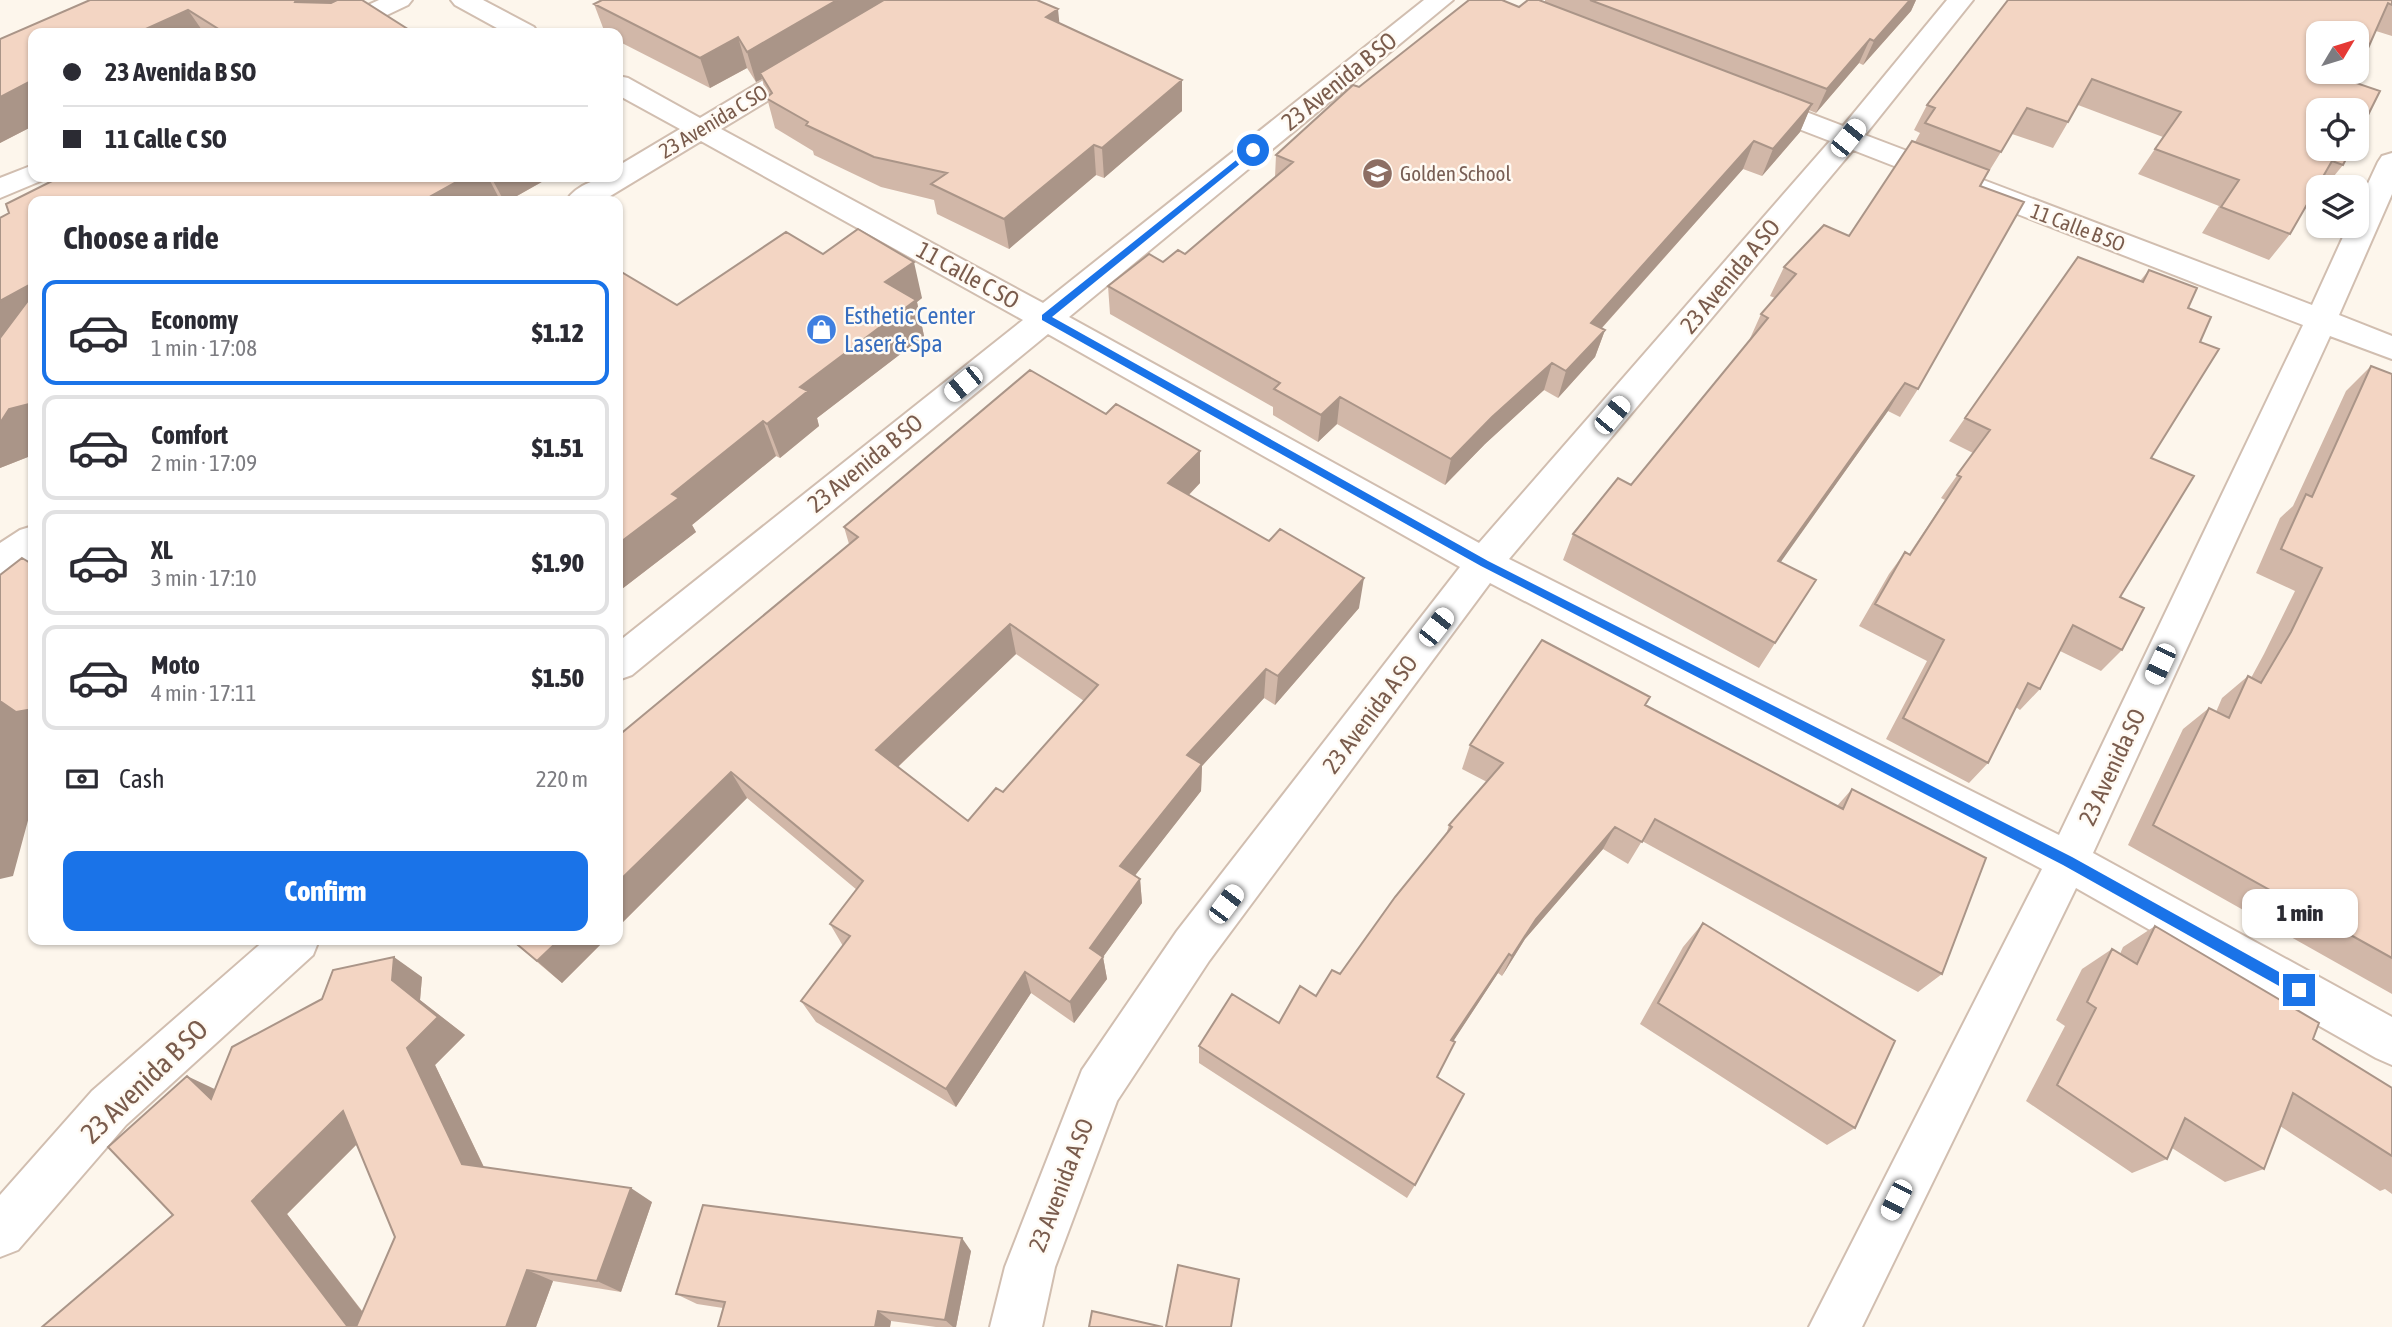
<!DOCTYPE html>
<html lang="en">
<head>
<meta charset="utf-8">
<style>
  body { margin:0; font-family:"Asap Condensed",sans-serif; background:#f7f7f7; color:#2b2b33; height:100vh; display:flex; flex-direction:column; font-size:26px; white-space:nowrap }
  * { box-sizing:border-box; margin:0 }
  p { font-size:23px; color:#7c7c81 }
  .icon { flex:none; width:38px; height:38px; fill:none; stroke:currentColor; stroke-width:2; stroke-linecap:round; stroke-linejoin:round }
  .map { position:relative; flex:1; overflow:hidden }
  .panel { position:absolute; left:28px; top:196px; width:595px; height:749px; display:flex; flex-direction:column; background:#fff; border-radius:14px; box-shadow:0 2px 5px #0004 }
  .panel>* { flex:none }
  .hud { position:absolute; left:28px; top:28px; width:595px; height:154px; border-radius:14px; box-shadow:0 2px 5px #0004; display:grid; align-content:center; height:154px; padding:0 35px; background:#fff }
  .needle { width:46px; rotate:52deg }
  .tools { position:absolute; left:2306px; top:21px; display:grid; gap:14px }
  .tools a { display:grid; place-items:center; width:63px; height:63px; border-radius:14px; background:#fff; box-shadow:0 2px 5px #0004; font-size:35px }
  .end { position:absolute; width:32px; height:32px; margin:-16px; border:9px solid #1a73e8; background:#fff; box-shadow:0 0 0 4px #fff }
  .from { border-radius:50% }
  .bubble { position:absolute; height:49px; border-radius:14px; background:#fff; box-shadow:0 2px 5px #0004; font-size:23px; font-weight:800; line-height:49px; text-align:center }
  .car { position:absolute; width:21px; height:42px; margin:-21px -10px; border-radius:9px; box-shadow:0 0 5px 2px #0007; background:linear-gradient(#fff 24%,#345 0 40%,#fff 0 76%,#345 0 86%,#fff 0) }
  .hud b { display:flex; align-items:center; gap:24px; height:66px; font-size:26px }
  .hud b+b { border-top:2px solid #e1e1e2 }
  .hud i { width:18px; height:18px; background:#2b2b33 }
  ul { padding:0; list-style:none }
  li { display:flex; align-items:center; gap:21px; height:105px; margin:0 14px 10px; padding:0 21px; border:4px solid #e1e1e2; border-radius:14px }
  li div { flex:1 }
  li b { display:block; font-size:26px }
  li em { font-style:normal; font-weight:800 }
  li.on { border-color:#1a73e8 }
  li>.icon { width:63px; height:63px; stroke-width:1.5 }
  h2 { padding:0 35px; font-size:32px; line-height:84px }
  .pay { display:flex; align-items:center; gap:18px; height:77px; padding:0 35px; font-size:26px }
  .pay p { margin-inline-start:auto }
  .action { display:flex; gap:14px; margin-top:auto; padding:14px 35px }
  .action a { flex:1; height:80px; border-radius:14px; background:#1a73e8; color:#fff; font-size:28px; font-weight:800; line-height:80px; text-align:center }
  .map>svg:first-child { display:block }
  .lines { fill:none; stroke-linecap:round; stroke-linejoin:round }
  .minor-casing { stroke:#d1beb0; stroke-width:4 }
  .minor { fill:#fff; fill-rule:evenodd }
  .wall { fill:#d1b7a8; fill-rule:evenodd }
  .shaded-wall { fill:#aa9588 }
  .building { fill:#f3d5c3; stroke:#aa9588; stroke-width:2; fill-rule:evenodd }
  .route { fill:#1a73e8 }
  .labels { text-anchor:middle; dominant-baseline:central; stroke-width:5; stroke-linejoin:round; paint-order:stroke }
  .far-street-label { font-size:21px; fill:#7a5c4d; stroke:#fffaf3 }
  .far-education-label { font-size:21px; fill:#785e54; stroke:#fffaf3; text-anchor:start }
  .street-label { font-size:24px; fill:#7a5c4d; stroke:#fffaf3 }
  .shop-label { font-size:24px; fill:#366cbe; stroke:#fffaf3; text-anchor:start }
  .near-street-label { font-size:28px; fill:#7a5c4d; stroke:#fffaf3 }
</style>
</head>
<body>
<div class="map">
<svg width="2392" height="1327" viewBox="0 0 2392 1327">
  <rect width="100%" height="100%" fill="#fdf6ec"/>
  <g class="lines">
    <defs>
      <path id="minor" d="M379 0H412L408 5 349 33H316L320 27Z
        M451 0H483L534 27 538 33H506L455 5Z
        M1424 0H1453L1069 317 1479 543 1830 141 1747 109 1743 103 1747 97 1757 95 1767 97 1843 126 1947 0H1973L1865 135 2312 305 2348 226H2357V207L2378 162 2382 156 2392 153V194L2339 315 2392 336V359L2330 336 2093 853 2392 1017V1065L2376 1058 2076 888 1862 1327H1809L2042 869 1490 583 1209 961 1117 1101 1055 1267 1042 1327H990L1005 1267 1082 1070 1177 931 1460 567 1048 334 632 675 618 680V642L1023 320 701 141 602 201H566C577 184 599 177 618 177V166L680 129 618 95V76L628 78 700 118 802 57 811 55 820 57 824 63 820 69 721 129 1043 303ZM1853 150 2303 325 2059 835 1509 559Z
        M33 165V177H46L43 180 0 198V178Z
        M33 526V558L13 572 0 576V543L20 530Z
        M265 940H319L313 955 126 1125 18 1250 0 1257V1195L92 1091Z"/>
    </defs>
    <use href="#minor" class="minor-casing"/>
    <use href="#minor" class="minor"/>
  </g>
  <path class="wall" d="M90 0 414 33H33V126L0 143V39Z
    M1545 0H1916L1911 11 1863 65 1859 63 1816 113 1809 110 1800 132 1762 176 1743 169 1602 328 1605 330 1595 357 1558 398 1544 390 1485 444 1445 485 1337 424 1318 442 1273 415V407L1110 314 1108 286 1163 262 1185 254 1275 177 1276 155 1359 87 1519 7 1545 2Z
    M2392 0V36L2376 31 2353 82 2343 165 2325 187H2319V189L2316 188 2290 234 2269 260 2202 233 2219 206 2138 174 2163 137 2078 105 2053 148 2012 134 1980 186 1918 389 1900 417 1888 411 1780 562 1816 580 1759 668 1563 560 1573 534 1631 485 1748 343 1761 314 1775 298 1770 296 1784 267 1849 236 1915 142 1920 133 1914 130 1927 105Z
    M594 4 1059 23 1182 111 1104 178 1096 175 1009 249 937 214 934 200 881 187 814 155 813 151 775 128 762 79 756 82 747 68 710 88 618 41V33H605Z
    M60 177H546L547 179 508 201H502L500 200 33 201V455L0 468V218L9 213Z
    M823 254 922 298 917 302 924 336 817 418 819 426 780 458 776 456 692 525 696 532 618 592 677 305Z
    M2149 270 2188 308 2151 458 2120 597 2122 650 2101 671 2060 651 2040 689 2020 710 2016 707 1988 763 1969 783 1886 739 1927 661 1859 626 1889 574 1905 552 1909 554 1945 500 1941 498 1973 453 1949 441 1965 418 2140 281Z
    M2371 366 2392 374V994L2128 845 2183 729 2209 708 2216 712 2222 698 2248 676 2251 678 2264 654 2295 591 2256 573 2280 518 2293 506 2346 391Z
    M1106 414 1200 451V483L1189 495 1359 608 1275 705 1264 698 1202 766 1201 791 1134 876 1140 879 1142 903 1103 957 1107 979 1074 1023 1031 993 956 1107 816 1022 801 1001 843 946 830 924 857 890 747 798 618 927 849 544 844 527ZM1016 654 1084 701 1003 792 968 821 898 767Z
    M1645 706 1837 806 1852 789 1942 974 1918 992 1642 841 1628 864 1603 849 1525 939 1502 976 1498 973 1453 1041 1437 1077 1415 1185 1407 1198 1199 1063V1046L1279 1023 1316 996 1340 974 1446 835 1449 825 1487 782 1462 769 1470 745Z
    M1703 923 1855 1128 1827 1145 1640 1024 1683 947Z
    M2155 926 2313 1039 2392 1088V1194L2385 1189 2380 1191 2280 1126 2264 1169 2225 1182 2172 1148 2167 1159 2132 1173 2026 1101 2065 1026 2056 1020 2082 969 2112 949 2120 954 2123 947Z
    M511 940H605L562 983Z
    M422 977 420 1000 465 1035 435 1065 484 1167 652 1202 621 1292 553 1281 536 1327H42L173 1215 215 1089ZM357 1144 395 1237 363 1312 287 1214Z
    M971 1251 956 1327H936L891 1321 890 1327H718L723 1308 697 1304 676 1294Z"/>
  <path class="shaded-wall" d="M296 0H341L319 25 295 2Z
    M837 0H895L760 73 762 79 756 82 747 52Z
    M1910 0H1916L1911 11 1863 65 1874 41Z
    M1058 9 1061 39 1046 17Z
    M188 10 204 33H137Z
    M738 37 747 68 710 88 700 58Z
    M1870 39 1859 63 1816 113 1827 89Z
    M33 80V126L0 143V97Z
    M1182 80V111L1104 178 1102 148Z
    M1812 104 1800 132 1762 176 1773 149Z
    M1754 141 1743 169 1582 350 1591 323Z
    M1094 145 1096 175 1009 249 1004 219Z
    M465 177H488L500 200 497 201H422Z
    M491 177H546L547 179 508 201H504Z
    M914 262 922 298 917 302 924 336 817 418 819 426 780 458 767 424 885 282Z
    M33 283V332L0 351V301Z
    M1605 330 1595 357 1558 398 1566 371Z
    M1552 363 1544 390 1485 444 1445 485 1451 459 1492 417Z
    M1905 383 1888 411 1763 587 1778 561Z
    M1340 397 1337 424 1318 442 1321 415Z
    M33 403V455L0 468V423L9 409Z
    M763 421 776 456 692 525 696 532 618 592V544L672 494Z
    M1200 451V483L1169 515 1168 483Z
    M1364 578 1359 608 1275 705 1278 676Z
    M1010 624 1016 654 887 777 876 750Z
    M1266 669 1264 698 1202 766 1201 791 1123 891 1120 866 1187 755Z
    M0 700 33 709V802L13 876 0 879Z
    M731 772 747 798 618 927V882Z
    M1615 827 1603 849 1525 939 1502 976 1512 956 1536 919Z
    M1140 879 1142 903 1103 957 1107 979 1074 1023 1070 1002 1090 948Z
    M559 940H605L562 983 537 961Z
    M1509 954 1498 973 1443 1057 1451 1040Z
    M394 957 422 977 420 1000 465 1035 435 1065 489 1178 462 1164 407 1048 392 980Z
    M1025 972 1031 993 956 1107 946 1089Z
    M187 1076 223 1093 211 1099Z
    M343 1111 374 1127 287 1214 374 1327H348L252 1201Z
    M631 1188 652 1202 621 1292 597 1281Z
    M962 1238 971 1251 956 1327H953L945 1320Z
    M527 1270 553 1281 536 1327H506Z
    M878 1311 891 1321 890 1327H875Z"/>
  <path class="building" d="M90 0H296L295 2 331 3 337 0H362L414 33H225L188 10 137 33H33V80L0 97V39Z
    M602 0H837L747 52 738 37 700 58 594 4Z
    M884 0H1037L1058 9 1046 17 1182 80 1102 148 1094 145 1004 219 931 184 947 173 874 157 806 125 808 122 766 98 772 93 760 73Z
    M1469 0H1502L1519 7 1528 0H1539L1812 104 1773 149 1754 141 1591 323 1605 330 1566 371 1552 363 1492 417 1451 459 1340 397 1321 415 1274 389 1280 383 1108 286 1149 254 1163 262 1178 250 1185 254 1293 162 1276 155 1353 85 1359 87Z
    M1590 0H1910L1874 41 1870 39 1827 89Z
    M2008 0H2392V5L2388 3 2353 82 2380 91 2357 137V110H2319V149H2351L2343 165 2332 161 2290 234 2221 207 2239 180 2155 149 2181 112 2092 79 2068 122 2027 108 2001 152 1925 123 1935 108 1927 105ZM2319 33H2357V72H2319Z
    M1912 141 1989 170 1980 186 2024 202 1918 389 1905 383 1778 561 1816 580 1775 643 1573 534 1618 478 1631 485 1768 318 1761 314 1796 274 1784 267 1824 225 1849 236Z
    M60 177H465L422 201H33V283L0 301V218L9 213 6 204Z
    M858 229 914 262 885 282 916 300 800 387 808 391 767 424 763 421 672 494 679 498 618 544V270L677 305 786 232 823 254Z
    M2078 257 2143 282 2149 270 2197 288 2188 308 2211 317 2200 342 2219 349 2151 458 2194 476 2120 597 2144 608 2122 650 2073 625 2040 689 2028 683 1988 763 1903 718 1944 640 1875 604 1905 552 1910 555 1961 477 1957 475 1990 430 1965 418Z
    M33 294V403L9 409 0 423V338Z
    M2371 366 2392 374V958L2153 825 2209 708 2229 718 2248 676 2261 683 2291 632 2322 568 2281 549 2306 494 2312 497Z
    M1030 370 1106 414 1116 404 1200 451 1168 483 1269 541 1280 529 1364 578 1278 676 1266 669 1187 755 1202 764 1120 866 1140 879 1090 948 1103 957 1070 1002 1025 972 946 1089 801 1001 850 936 830 924 863 881 731 772 618 882V736L858 537 844 527ZM1010 624 1098 685 1003 792 996 788 968 821 876 750Z
    M22 558 32 564 33 563V709L16 712 0 701V575Z
    M1542 640 1650 697 1645 705 1843 809 1852 789 1986 858 1942 974 1655 819 1642 842 1615 827 1536 919 1512 956 1509 954 1451 1040 1455 1042 1437 1077 1464 1094 1415 1185 1199 1046 1232 994 1279 1023 1300 986 1316 996 1332 970 1340 974 1395 897 1452 827 1449 825 1503 763 1470 745Z
    M1703 923 1895 1041 1855 1128 1658 1003Z
    M2155 926 2319 1023 2313 1039 2392 1088V1156L2293 1093 2264 1169 2185 1118 2167 1159 2057 1085 2096 1008 2087 1002 2112 949 2137 964Z
    M512 940H559L537 961Z
    M394 957 392 980 438 1017 407 1048 462 1164 631 1188 597 1281 527 1270 506 1327H356L395 1237 343 1111 252 1201 348 1327H42L173 1215 108 1147 187 1076 211 1099 232 1047 322 999 333 970Z
    M703 1205 962 1238 945 1320 878 1311 875 1327H718L725 1302 676 1294Z
    M1178 1265 1239 1279 1231 1327H1166Z
    M1092 1311 1163 1327H1089Z"/>
  <path class="route" d="M1250 149 1257 150 1052 317 1488 561 2072 857 2304 986V995H2295L2063 865 1481 566 1042 320V315Z"/>
  <defs>
    <symbol id="school-disc" viewBox="-11 -11 22 22"><circle r="9.5" fill="#8d6e63" stroke="#fffaf3"/><path d="M0-5L7-2L0 1L-7-2ZM-4 1L0 2.5L4 1V4Q0 6-4 4Z" fill="#fff"/></symbol>
    <symbol id="shop-disc" viewBox="-11 -11 22 22"><circle r="9.5" fill="#3f7fe0" stroke="#fffaf3"/><path d="M-5-2.5h2.3a2.7 3.5 0 0 1 5.4 0H5L5.5 6h-11ZM-1.5-2.5h3a1.5 2.3 0 0 0-3 0Z" fill="#fff"/></symbol>
  </defs>
  <g fill-rule="evenodd">
    <use href="#school-disc" x="1360" y="156" width="35" height="35"/>
    <use href="#shop-disc" x="804" y="312" width="35" height="35"/>
  </g>
  <g class="labels">
    <g class="far-street-label">
      <text transform="translate(713 121) rotate(-31)">23 Avenida C SO</text>
      <text transform="translate(2078 227) rotate(21)">11 Calle B SO</text>
    </g>
    <g class="far-education-label">
      <text x="1400" y="173">Golden School</text>
    </g>
    <g class="street-label">
      <text transform="translate(1339 81) rotate(-39)">23 Avenida B SO</text>
      <text transform="translate(968 275) rotate(29)">11 Calle C SO</text>
      <text transform="translate(1730 276) rotate(-50)">23 Avenida A SO</text>
      <text transform="translate(865 463) rotate(-39)">23 Avenida B SO</text>
      <text transform="translate(1370 714) rotate(-53)">23 Avenida A SO</text>
      <text transform="translate(2112 767) rotate(-65)">23 Avenida SO</text>
      <text transform="translate(1061 1185) rotate(-69)">23 Avenida A SO</text>
    </g>
    <g class="shop-label">
      <text x="844" y="315">Esthetic Center<tspan x="844" dy="28">Laser &amp; Spa</tspan></text>
    </g>
    <g class="near-street-label">
      <text transform="translate(144 1081) rotate(-44)">23 Avenida B SO</text>
    </g>
  </g>
</svg>
<div class="tools">
<a><svg class="needle" viewBox="-14 -14 28 28"><path d="M0-13l5 13h-10z" fill="#e53935"/><path d="M0 13l5-13h-10z" fill="#7c7c81"/></svg></a>
<a><svg class="icon" aria-label="locate" viewBox="0 0 24 24"><circle cx="12" cy="12" r="6"/><path d="M12 2v4M12 18v4M2 12h4M18 12h4"/></svg></a>
<a><svg class="icon" aria-label="layers" viewBox="0 0 24 24"><path d="M12 4l9 5-9 5-9-5zM3 14l9 5 9-5"/></svg></a>
</div>
<i class="end from" style="left:1253px;top:150px"></i>
<i class="end" style="left:2299px;top:990px"></i>
<div class="bubble" style="left:2242px;top:889px;width:116px">1 min</div>
<i class="car" style="left:1848px;top:138px;rotate:39deg"></i>
<i class="car" style="left:963px;top:384px;rotate:231deg"></i>
<i class="car" style="left:1612px;top:415px;rotate:40deg"></i>
<i class="car" style="left:1436px;top:627px;rotate:38deg"></i>
<i class="car" style="left:2160px;top:664px;rotate:205deg"></i>
<i class="car" style="left:1226px;top:904px;rotate:37deg"></i>
<i class="car" style="left:1896px;top:1200px;rotate:207deg"></i>
<div class="hud">
<b><i class="from"></i>23 Avenida B SO</b>
<b><i></i>11 Calle C SO</b>
</div>
<section class="panel">
<h2>Choose a ride</h2>
<ul>
<li class="on"><svg class="icon" aria-label="car" viewBox="0 0 24 24"><path d="M5 17H2v-5l4-1 3-4h7l3 4 3 1v5h-3M9 17h6M6 11h13"/><circle cx="7" cy="17" r="2"/><circle cx="17" cy="17" r="2"/></svg><div><b>Economy</b><p>1 min · 17:08</p></div><em>$1.12</em></li>
<li><svg class="icon" aria-label="car" viewBox="0 0 24 24"><path d="M5 17H2v-5l4-1 3-4h7l3 4 3 1v5h-3M9 17h6M6 11h13"/><circle cx="7" cy="17" r="2"/><circle cx="17" cy="17" r="2"/></svg><div><b>Comfort</b><p>2 min · 17:09</p></div><em>$1.51</em></li>
<li><svg class="icon" aria-label="car" viewBox="0 0 24 24"><path d="M5 17H2v-5l4-1 3-4h7l3 4 3 1v5h-3M9 17h6M6 11h13"/><circle cx="7" cy="17" r="2"/><circle cx="17" cy="17" r="2"/></svg><div><b>XL</b><p>3 min · 17:10</p></div><em>$1.90</em></li>
<li><svg class="icon" aria-label="car" viewBox="0 0 24 24"><path d="M5 17H2v-5l4-1 3-4h7l3 4 3 1v5h-3M9 17h6M6 11h13"/><circle cx="7" cy="17" r="2"/><circle cx="17" cy="17" r="2"/></svg><div><b>Moto</b><p>4 min · 17:11</p></div><em>$1.50</em></li>
</ul>
<div class="pay"><svg class="icon" aria-label="cash" viewBox="0 0 24 24"><path d="M3 7h18v10H3z"/><circle cx="12" cy="12" r="2"/></svg>Cash<p>220 m</p></div>
<div class="action"><a>Confirm</a></div>
</section>
</div>
</body>
</html>
